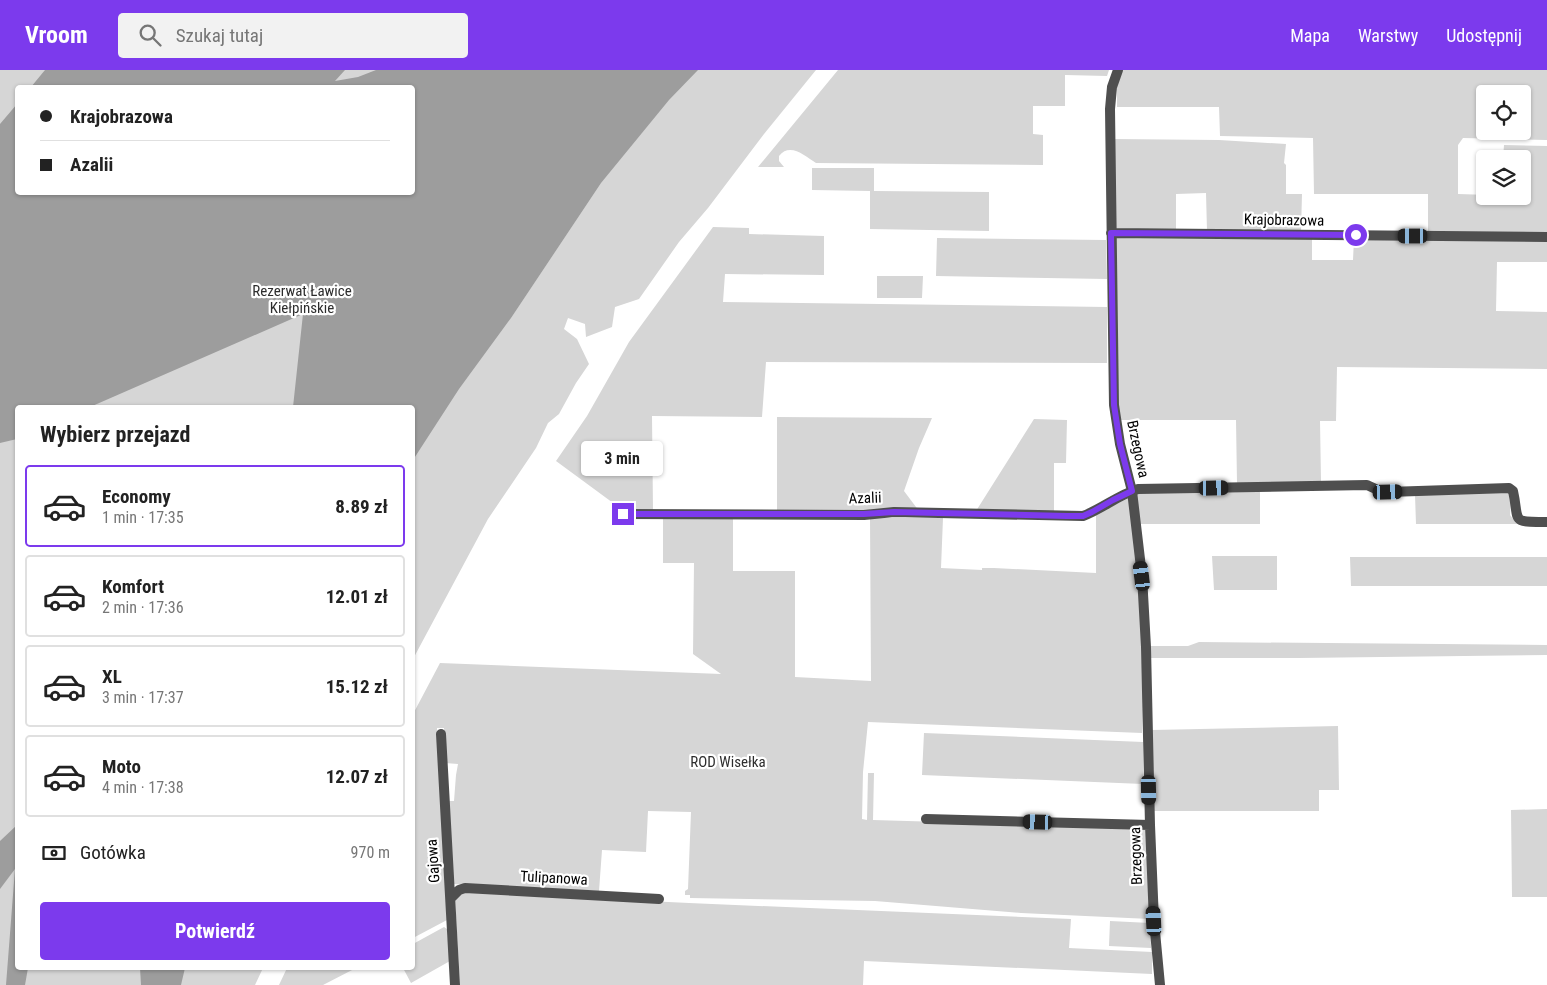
<!DOCTYPE html>
<html lang="pl">
<head>
<meta charset="utf-8">
<style>
  body { margin:0; font-family:"Roboto Condensed",sans-serif; background:#f2f2f2; color:#222; height:100vh; display:flex; flex-direction:column; font-size:19px; white-space:nowrap }
  * { box-sizing:border-box; margin:0 }
  p { font-size:16px; color:#767676 }
  .icon { flex:none; width:28px; height:28px; fill:none; stroke:currentColor; stroke-width:2; stroke-linecap:round; stroke-linejoin:round }
  .map { position:relative; flex:1; overflow:hidden }
  .panel { position:absolute; left:15px; top:335px; width:400px; height:565px; display:flex; flex-direction:column; background:#fff; border-radius:5px; box-shadow:0 1px 4px #0004 }
  .panel>* { flex:none }
  .banner { position:absolute; left:15px; top:15px; width:400px; height:110px; border-radius:5px; box-shadow:0 1px 4px #0004; display:grid; align-content:center; height:110px; padding:0 25px; background:#fff }
  .buttons { position:absolute; left:1476px; top:15px; display:grid; gap:10px }
  .buttons a { display:grid; place-items:center; width:55px; height:55px; border-radius:5px; background:#fff; box-shadow:0 1px 4px #0004; font-size:25px }
  .end { position:absolute; width:22px; height:22px; margin:-11px; border:6px solid #7c3aed; background:#fff; box-shadow:0 0 0 2px #fff }
  .from { border-radius:50% }
  .bubble { position:absolute; height:35px; border-radius:5px; background:#fff; box-shadow:0 1px 4px #0004; font-size:16px; font-weight:700; line-height:35px; text-align:center }
  .car { position:absolute; width:15px; height:30px; margin:-15px -8px; border-radius:6px; box-shadow:0 0 4px 1px #0007; background:linear-gradient(#222 24%,#8ab4d8 0 40%,#222 0 76%,#8ab4d8 0 86%,#222 0) }
  .banner b { display:flex; align-items:center; gap:18px; height:48px; font-size:19px }
  .banner b+b { border-top:1px solid #e0e0e0 }
  .banner i { width:12px; height:12px; background:#222 }
  ul { padding:0; list-style:none }
  li { display:flex; align-items:center; gap:15px; height:82px; margin:0 10px 8px; padding:0 15px; border:2px solid #e0e0e0; border-radius:5px }
  li div { flex:1 }
  li b { display:block; font-size:19px }
  li em { font-style:normal; font-weight:700 }
  li.on { border-color:#7c3aed }
  li>.icon { width:45px; height:45px; stroke-width:1.5 }
  h2 { padding:0 25px; font-size:22px; line-height:60px }
  .pay { display:flex; align-items:center; gap:12px; height:55px; padding:0 25px; font-size:19px }
  .pay p { margin-inline-start:auto }
  .action { display:flex; gap:10px; margin-top:auto; padding:10px 25px }
  .action a { flex:1; height:58px; border-radius:5px; background:#7c3aed; color:#fff; font-size:20px; font-weight:700; line-height:58px; text-align:center }
  header { display:flex; align-items:center; gap:30px; box-sizing:border-box; height:70px; padding:0 25px; background:#7c3aed; color:#fff }
  header strong { font-size:24px }
  nav { display:flex; gap:28px; margin-inline-start:auto; font-size:18px }
  .search { width:350px; height:45px; background:#f2f2f2; display:flex; align-items:center; gap:12px; box-sizing:border-box; padding:0 18px; border-radius:5px; color:#767676; font-size:19px }
  .map>svg:first-child { display:block }
  .green { fill:#d6d6d6; fill-rule:evenodd }
  .water { fill:#9d9d9d }
  .lines { fill:none; stroke-linecap:round; stroke-linejoin:round }
  .minor { stroke:#4f4f4f; stroke-width:10 }
  .route { stroke:#7c3aed; stroke-width:6 }
  .labels { text-anchor:middle; dominant-baseline:central; stroke-width:4.5; stroke-linejoin:round; paint-order:stroke }
  .street-label { font-size:15px; fill:#000; stroke:#fff }
  .park-label { font-size:15px; fill:#2d2d2d; stroke:#fff }
</style>
</head>
<body>
<header>
<strong>Vroom</strong>
<div class="search"><svg class="icon" aria-label="search" viewBox="0 0 24 24"><circle cx="10" cy="10" r="6"/><path d="M15 15l6 6"/></svg>Szukaj tutaj</div>
<nav><a>Mapa</a><a>Warstwy</a><a>Udostępnij</a></nav>
</header>
<div class="map">
<svg width="1547" height="915" viewBox="0 0 1547 915">
  <rect width="100%" height="100%" fill="#fff"/>
  <path class="green" d="M0 0H816L764 64 708 138 679 172 639 229 615 237 612 257 586 267 585 254 568 248 564 259 577 269 589 294 576 313 559 344 548 353 536 378 488 449 413 589 412 338H18V898H263L255 915H0ZM18 18H412V122H18Z
    M838 0H1109L1107 6 1065 5V36H1033V64L1043 65V95L816 93C805 86 790 72 779 86V91L784 97H758Z
    M1121 0H1547V70L1463 68 1458 75V124L1522 126V89H1503L1504 75 1547 76V162H1428V124H1314L1313 68 1220 66 1219 37H1117V16ZM1485 24H1522V61H1485Z
    M1113 69 1219 70 1286 74 1284 93 1286 95V124H1302L1301 161H1207L1206 123 1176 124V160H1113Z
    M812 98H874V121L989 122V161L870 159V121L812 120Z
    M713 157 749 158V164L824 166V205L725 204 723 232 1107 237V293L766 292 762 347 652 346 653 441H624L556 391 587 346 629 272Z
    M937 168 1106 170 1107 209 936 206Z
    M1114 168 1312 169V190H1353L1354 169 1547 170V192H1497L1496 241 1547 242V299L1337 297 1336 351H1320L1321 412 1237 413 1236 350H1119Z
    M877 206H923L922 228H877Z
    M777 347 932 348 919 378 904 421 919 441H777Z
    M1034 349 1067 350 1066 393H1054V441H976Z
    M1260 421V454H1138L1135 425 1139 422Z
    M1508 422 1511 429 1510 445 1517 454H1416L1415 425Z
    M1129 428 1139 505 1143 622 1142 663 868 652 863 702 862 749 867 750 868 703H874L873 750 1148 758 1150 849 1021 843 875 831 690 828V825H685V821L688 819 691 742 648 741 646 782 602 780 599 821 452 814 447 731H454L456 705 458 694 445 693 444 658H437L447 850 413 868 412 646 440 593 721 604 693 584 694 493H663V447L733 448V501H795V607L871 611 870 448H943L941 498 982 500V498H994L1096 503V444Z
    M1212 486H1277V520H1214Z
    M1350 487H1547V516H1351Z
    M1199 572 1547 575V585L1299 588H1150V576H1188Z
    M1338 656 1339 720H1319V741H1153L1152 660Z
    M924 663 1143 672V714L922 705Z
    M1547 739V827H1512L1511 740Z
    M464 822 689 833 1071 849 1069 878 1152 882V904L864 891 863 915H460L455 828Z
    M1110 851 1150 853 1151 878 1109 876Z
    M444 857 447 859 450 891 411 913 403 898H412L413 874Z
    M287 898H356L323 915H279Z"/>
  <path class="water" d="M45 0H345L335 11 358 7 376 0H698L669 30 601 113 511 248 459 319 413 390 412 338 293 337 303 244 90 337 18 338 17 369 0 373V54L17 34 18 122H412V18L31 17Z
    M17 755 18 898H28L25 915H6L15 799 0 819V771Z
    M140 898H185L181 915H141Z"/>
  <g class="lines">
    <path class="minor" d="M1118 0 1112 17 1110 39 1114 335 1120 374 1132 421 1142 506 1146 577 1150 755 1154 851 1160 915
      M1111 163 1547 167
      M623 444 864 445 894 442 1083 446C1102 439 1118 425 1138 419L1367 415 1380 421 1388 422 1509 418 1513 421C1520 452 1509 452 1547 452
      M441 664 455 915
      M926 749 1150 755
      M451 828 459 820 465 818 659 829"/>
  </g>
  <g class="lines">
    <path class="route" d="M623 444H864L894 442 1067 446H1083L1092 442 1113 430 1132 421 1120 374 1114 335 1111 163 1356 165"/>
  </g>
  <g class="labels">
    <g class="street-label">
      <text transform="translate(1284 150) rotate(1)">Krajobrazowa</text>
      <text transform="translate(1138 379) rotate(78)">Brzegowa</text>
      <text transform="translate(865 428) rotate(-2)">Azalii</text>
      <text transform="translate(1136 786) rotate(-92)">Brzegowa</text>
      <text transform="translate(433 791) rotate(-94)">Gajowa</text>
      <text transform="translate(554 808) rotate(3)">Tulipanowa</text>
    </g>
    <g class="park-label">
      <text x="302" y="221">Rezerwat Ławice<tspan x="302" dy="17">Kiełpińskie</tspan></text>
      <text x="728" y="692">ROD Wisełka</text>
    </g>
  </g>
</svg>
<div class="buttons">
<a><svg class="icon" aria-label="locate" viewBox="0 0 24 24"><circle cx="12" cy="12" r="6"/><path d="M12 2v4M12 18v4M2 12h4M18 12h4"/></svg></a>
<a><svg class="icon" aria-label="layers" viewBox="0 0 24 24"><path d="M12 4l9 5-9 5-9-5zM3 14l9 5 9-5"/></svg></a>
</div>
<i class="end from" style="left:1356px;top:165px"></i>
<i class="end" style="left:623px;top:444px"></i>
<div class="bubble" style="left:581px;top:371px;width:82px">3 min</div>
<i class="car" style="left:1413px;top:166px;rotate:270deg"></i>
<i class="car" style="left:1214px;top:418px;rotate:89deg"></i>
<i class="car" style="left:1388px;top:422px;rotate:88deg"></i>
<i class="car" style="left:1142px;top:506px;rotate:353deg"></i>
<i class="car" style="left:1149px;top:720px;rotate:179deg"></i>
<i class="car" style="left:1038px;top:752px;rotate:272deg"></i>
<i class="car" style="left:1154px;top:851px;rotate:357deg"></i>
<div class="banner">
<b><i class="from"></i>Krajobrazowa</b>
<b><i></i>Azalii</b>
</div>
<section class="panel">
<h2>Wybierz przejazd</h2>
<ul>
<li class="on"><svg class="icon" aria-label="car" viewBox="0 0 24 24"><path d="M5 17H2v-5l4-1 3-4h7l3 4 3 1v5h-3M9 17h6M6 11h13"/><circle cx="7" cy="17" r="2"/><circle cx="17" cy="17" r="2"/></svg><div><b>Economy</b><p>1 min · 17:35</p></div><em>8.89 zł</em></li>
<li><svg class="icon" aria-label="car" viewBox="0 0 24 24"><path d="M5 17H2v-5l4-1 3-4h7l3 4 3 1v5h-3M9 17h6M6 11h13"/><circle cx="7" cy="17" r="2"/><circle cx="17" cy="17" r="2"/></svg><div><b>Komfort</b><p>2 min · 17:36</p></div><em>12.01 zł</em></li>
<li><svg class="icon" aria-label="car" viewBox="0 0 24 24"><path d="M5 17H2v-5l4-1 3-4h7l3 4 3 1v5h-3M9 17h6M6 11h13"/><circle cx="7" cy="17" r="2"/><circle cx="17" cy="17" r="2"/></svg><div><b>XL</b><p>3 min · 17:37</p></div><em>15.12 zł</em></li>
<li><svg class="icon" aria-label="car" viewBox="0 0 24 24"><path d="M5 17H2v-5l4-1 3-4h7l3 4 3 1v5h-3M9 17h6M6 11h13"/><circle cx="7" cy="17" r="2"/><circle cx="17" cy="17" r="2"/></svg><div><b>Moto</b><p>4 min · 17:38</p></div><em>12.07 zł</em></li>
</ul>
<div class="pay"><svg class="icon" aria-label="cash" viewBox="0 0 24 24"><path d="M3 7h18v10H3z"/><circle cx="12" cy="12" r="2"/></svg>Gotówka<p>970 m</p></div>
<div class="action"><a>Potwierdź</a></div>
</section>
</div>
</body>
</html>
